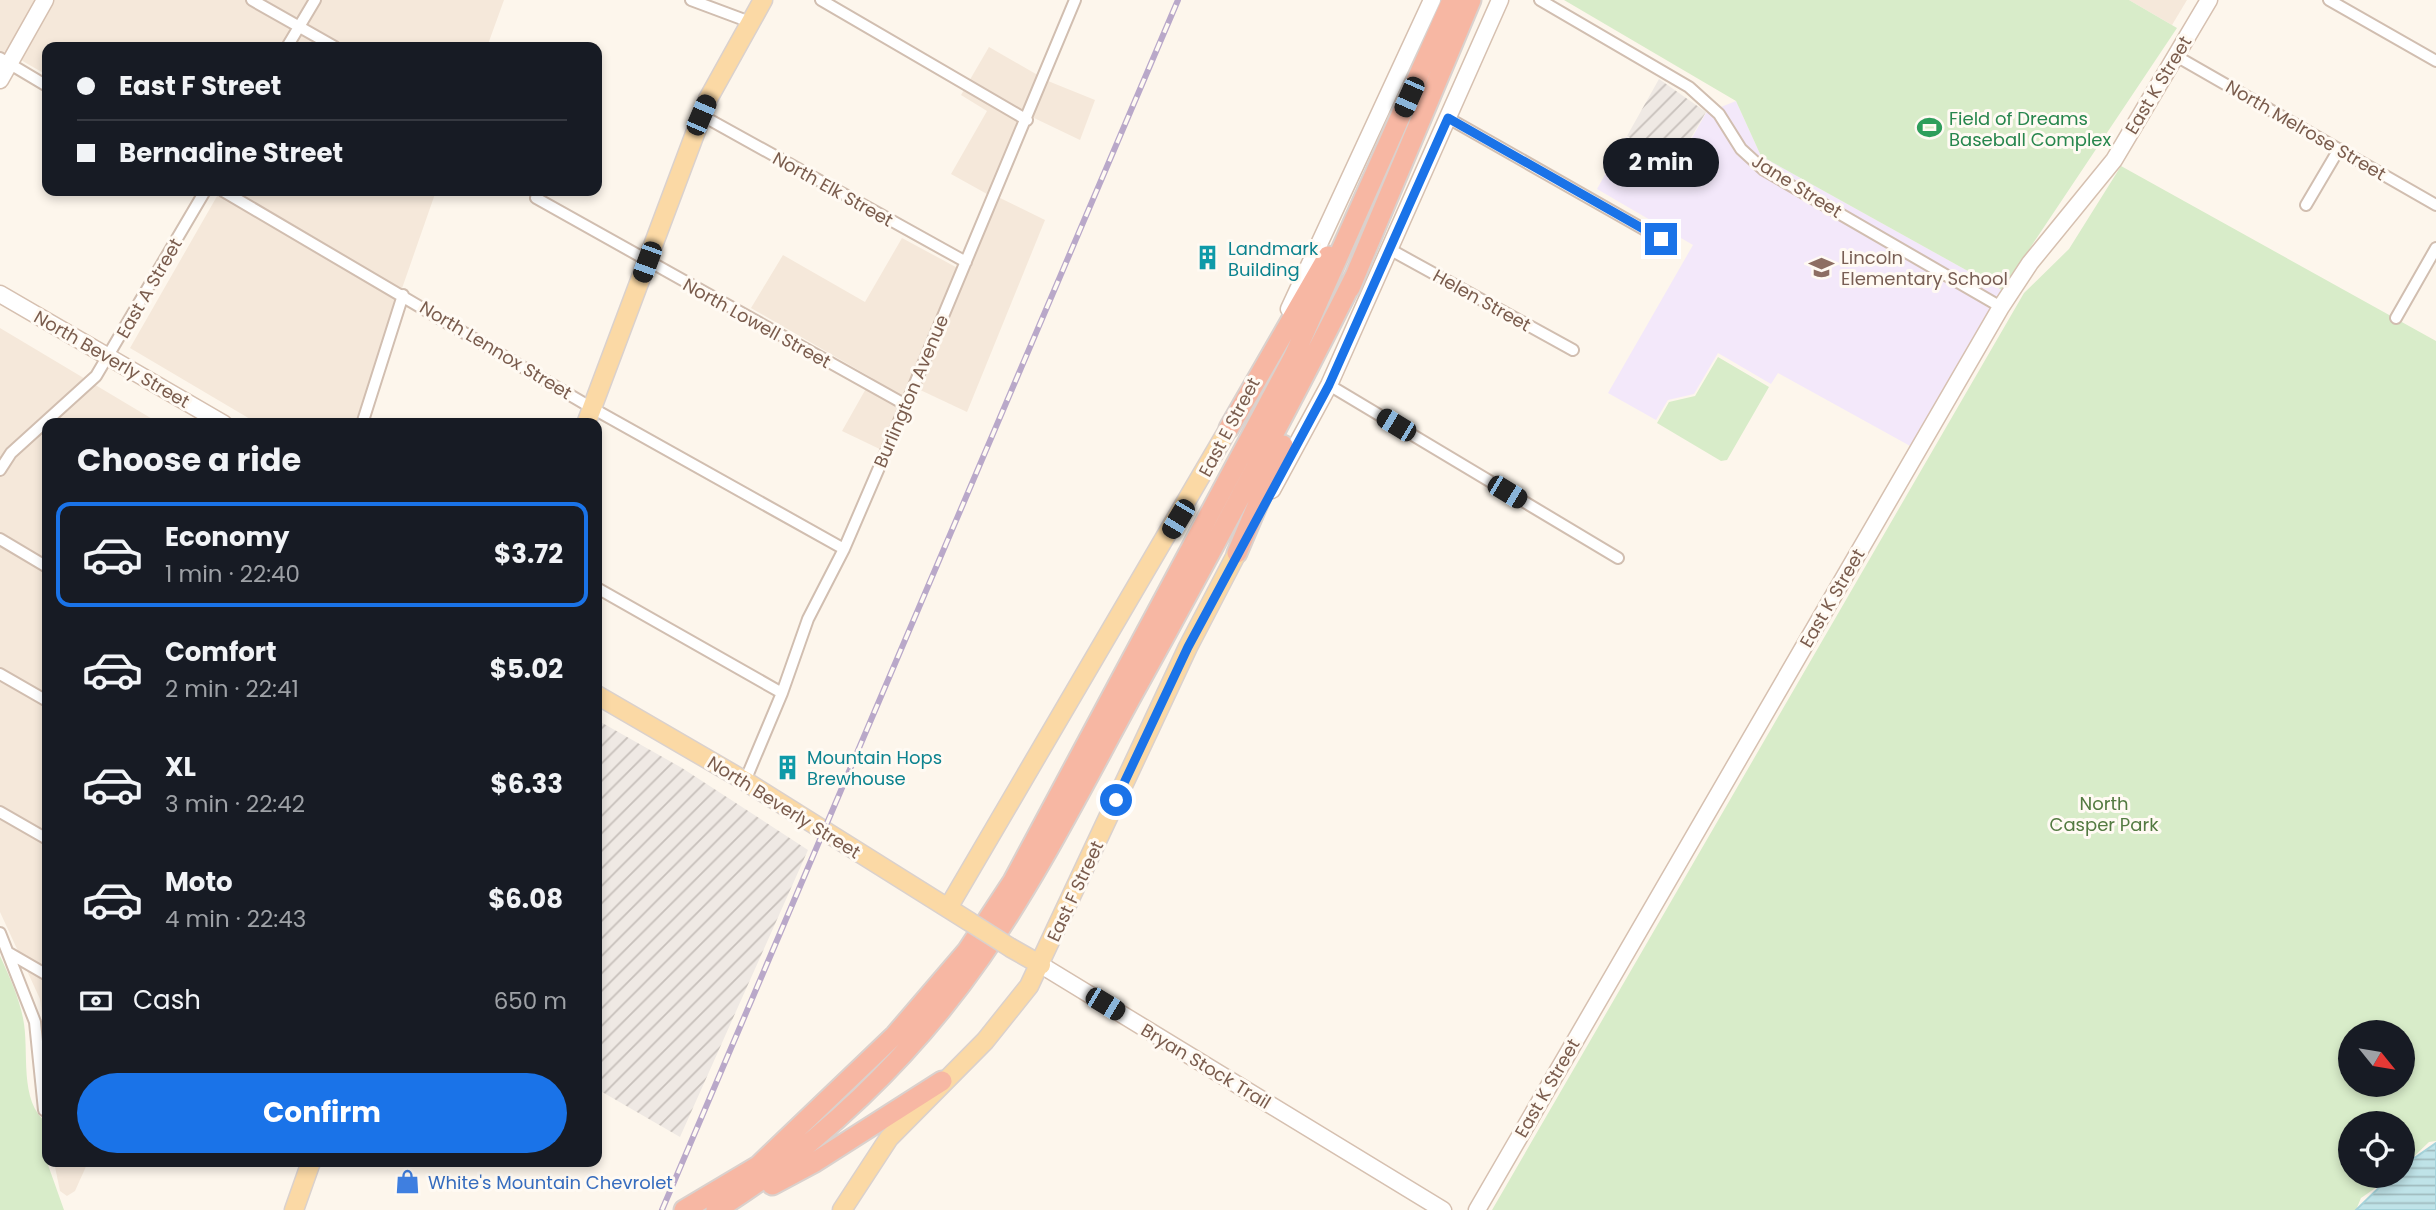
<!DOCTYPE html>
<html lang="en">
<head>
<meta charset="utf-8">
<style>
  body { margin:0; font-family:Poppins,sans-serif; background:#242831; color:#f1f3f6; height:100vh; display:flex; flex-direction:column; font-size:26px; white-space:nowrap }
  * { box-sizing:border-box; margin:0 }
  p { font-size:23px; color:#9ea1a6 }
  .icon { flex:none; width:38px; height:38px; fill:none; stroke:currentColor; stroke-width:2; stroke-linecap:round; stroke-linejoin:round }
  .map { position:relative; flex:1; overflow:hidden }
  .panel { position:absolute; left:42px; top:418px; width:560px; height:749px; display:flex; flex-direction:column; background:#171b24; border-radius:14px; box-shadow:0 4px 10px #0003 }
  .panel>* { flex:none }
  .top-card { position:absolute; left:42px; top:42px; width:560px; height:154px; border-radius:14px; box-shadow:0 4px 10px #0003; display:grid; align-content:center; height:154px; padding:0 35px; background:#171b24 }
  .needle { width:46px; rotate:120deg }
  .tools { position:absolute; left:2338px; top:1020px; display:grid; gap:14px }
  .tools a { display:grid; place-items:center; width:77px; height:77px; border-radius:50%; background:#171b24; box-shadow:0 4px 10px #0003; font-size:35px }
  .end { position:absolute; width:32px; height:32px; margin:-16px; border:9px solid #1a73e8; background:#fff; box-shadow:0 0 0 4px #fff }
  .from { border-radius:50% }
  .bubble { position:absolute; height:49px; border-radius:24px; background:#171b24; box-shadow:0 4px 10px #0003; font-size:23px; font-weight:700; line-height:49px; text-align:center }
  .car { position:absolute; width:21px; height:42px; margin:-21px -10px; border-radius:9px; box-shadow:0 0 5px 2px #0007; background:linear-gradient(#222 24%,#8ab4d8 0 40%,#222 0 76%,#8ab4d8 0 86%,#222 0) }
  .top-card b { display:flex; align-items:center; gap:24px; height:66px; font-size:26px }
  .top-card b+b { border-top:2px solid #363941 }
  .top-card i { width:18px; height:18px; background:#f1f3f6 }
  ul { padding:0; list-style:none }
  li { display:flex; align-items:center; gap:21px; height:105px; margin:0 14px 10px; padding:0 21px; border:4px solid transparent; border-radius:14px }
  li div { flex:1 }
  li b { display:block; font-size:26px }
  li em { font-style:normal; font-weight:700 }
  li.selected { border-color:#1a73e8 }
  li>.icon { width:63px; height:63px; stroke-width:1.5 }
  h2 { padding:0 35px; font-size:32px; line-height:84px }
  .pay { display:flex; align-items:center; gap:18px; height:77px; padding:0 35px; font-size:26px }
  .pay p { margin-inline-start:auto }
  .cta { display:flex; gap:14px; margin-top:auto; padding:14px 35px }
  .cta a { flex:1; height:80px; border-radius:42px; background:#1a73e8; color:#fff; font-size:28px; font-weight:700; line-height:80px; text-align:center }
  .map>svg:first-child { display:block }
  .residential { fill:#f5e8da }
  .industrial { fill:url(#industrial-furrows) }
  .education { fill:#f3e8fa }
  .green { fill:#d8ecc9; fill-rule:evenodd }
  .water { fill:url(#water-rules); stroke:#a5d3da; stroke-width:2 }
  .lines { fill:none; stroke-linecap:round; stroke-linejoin:round }
  .street-casing { stroke:#d1beb0; stroke-width:14 }
  .secondary-casing { stroke:#d6c0b0; stroke-width:19 }
  .primary-casing { stroke:#dad1cd; stroke-width:21 }
  .highway-casing { stroke:#dad1cd; stroke-width:23 }
  .street { stroke:#fff; stroke-width:10 }
  .secondary { stroke:#fff; stroke-width:16 }
  .primary { stroke:#fbd9a5; stroke-width:18 }
  .highway { stroke:#f7b7a3; stroke-width:19 }
  .rail-casing { stroke:#b9a8c9; stroke-width:6 }
  .rail { stroke:#fffaf3; stroke-width:3.5; stroke-dasharray:10; stroke-linecap:butt }
  .primary-bridge-casing { stroke:#dad1cd; stroke-width:21; stroke-linecap:butt }
  .primary-bridge { stroke:#fbd9a5; stroke-width:18 }
  .route { stroke:#1a73e8; stroke-width:9 }
  .labels { text-anchor:middle; dominant-baseline:central; stroke-width:6; stroke-linejoin:round; paint-order:stroke }
  .street-label { font-size:18px; fill:#7a5c4d; stroke:#fffaf3 }
  .leisure-label { font-size:18px; fill:#27864d; stroke:#fffaf3; text-anchor:start }
  .culture-label { font-size:18px; fill:#0d838f; stroke:#fffaf3; text-anchor:start }
  .education-label { font-size:18px; fill:#785e54; stroke:#fffaf3; text-anchor:start }
  .park-label { font-size:18px; fill:#537a41; stroke:#fffaf3 }
  .shop-label { font-size:18px; fill:#366cbe; stroke:#fffaf3; text-anchor:start }
</style>
</head>
<body>
<div class="map">
<svg width="2436" height="1210" viewBox="0 0 2436 1210">
  <defs>
    <pattern id="industrial-furrows" width="10" height="10" patternUnits="userSpaceOnUse" patternTransform="scale(1.75)"><rect width="10" height="10" fill="#efe9e4"/><path d="M-1 1l2-2M0 10L10 0M9 11l2-2" fill="none" stroke="#c7c0bb"/></pattern>
    <pattern id="water-rules" width="6" height="5" patternUnits="userSpaceOnUse" patternTransform="scale(1.75)"><rect width="6" height="5" fill="#bfe3e8"/><path d="M0 2.5h6" fill="none" stroke="#a0bbbe"/></pattern>
  </defs>
  <rect width="100%" height="100%" fill="#fdf6ec"/>
  <path class="residential" d="M0 0H504L487 47H47V75L5 51 0 59Z
    M2129 0H2187L2172 25Z
    M989 47 1048 81 1095 100 1080 140 1032 117 998 197 1045 220 967 412 916 388 888 453 842 431 872 378 751 308 783 255 865 302 902 238 965 272 996 199 951 174 987 111 961 95Z
    M220 191H436L355 423H257L130 348Z
    M0 328 159 423 47 424V1049L40 999 0 912Z
    M54 1162H88L75 1191 67 1196 60 1191Z"/>
  <path class="industrial" d="M1659 79 1706 112 1675 165 1627 136Z
    M597 720 682 768 808 850 680 1137 597 1089Z"/>
  <path class="education" d="M1736 101 1761 156 2002 290 1912 447 1778 373 1771 384 1718 353 1694 394 1668 400 1656 420 1608 393 1693 245 1597 189 1626 137 1676 166 1706 113Z"/>
  <path class="green" d="M1564 0H2129L2177 28 2002 290 1761 156 1736 101Z
    M2121 166 2436 341V1141L2429 1142 2403 1167V1124H2350V1176H2393L2361 1198 2356 1210H1492L2024 293 2069 249ZM2350 1032H2403V1085H2350Z
    M1718 357 1769 387 1727 460 1721 461 1657 423 1669 402 1695 396Z
    M0 956C9 975 19 998 23 1018 30 1051 18 1101 47 1123V1162L64 1210H0Z"/>
  <path class="water" d="M2436 1143V1210H2356L2391 1176H2403V1166Z"/>
  <g class="lines">
    <defs>
      <path id="street" d="M252 0 335 47
        M691 0 750 22
        M821 0 1027 120
        M1540 0 1689 87 1719 114 1741 149 1764 170 2001 307
        M2329 0 2436 61
        M287 47 315 0
        M2176 56 2436 205
        M0 58 47 86
        M701 115 966 262
        M1448 118 1661 239
        M223 191 592 408 844 549
        M536 198 906 405
        M2306 205 2339 149
        M1391 250 1573 350
        M2396 318 2436 248
        M1329 385 1618 558
        M362 424 403 295
        M0 470 11 453 96 376 205 191
        M0 539 47 567
        M597 588 782 693
        M0 674 47 701
        M745 781 782 693 808 619 844 549 906 405 1075 0
        M0 812 47 839
        M0 933 35 1022 44 1110 47 1112
        M9 953 47 975"/>
      <path id="secondary" d="M0 80 45 0
        M0 294 224 424
        M1289 309 1432 0
        M1272 490 1329 385 1500 0
        M1041 965 1443 1210
        M1477 1210 2001 307 2030 263 2114 160 2209 0"/>
      <path id="primary" d="M586 424 708 99 763 0
        M597 695 745 781 970 922
        M948 908 1229 428
        M1011 948 1041 965
        M294 1210 311 1162
        M842 1210 889 1138 985 1041 1029 986 1188 647 1237 553"/>
      <path id="highway" d="M1350 288 1471 0
        M1229 428 1328 256
        M1237 553 1283 445
        M772 1185 815 1162 942 1081
        M684 1210 758 1166 895 1035 967 951 1013 881 1294 356 1452 0
        M716 1210C818 1147 912 1056 981 957 1041 871 1088 775 1139 683 1213 549 1286 414 1355 276"/>
    </defs>
    <use href="#street" class="street-casing"/>
    <use href="#secondary" class="secondary-casing"/>
    <use href="#primary" class="primary-casing"/>
    <use href="#highway" class="highway-casing"/>
    <use href="#street" class="street"/>
    <use href="#secondary" class="secondary"/>
    <use href="#primary" class="primary"/>
    <use href="#highway" class="highway"/>
    <defs>
      <path id="rail" d="M662 1210 1178 0"/>
    </defs>
    <use href="#rail" class="rail-casing"/>
    <use href="#rail" class="rail"/>
    <defs>
      <path id="primary-bridge" d="M970 922 1011 948"/>
    </defs>
    <use href="#primary-bridge" class="primary-bridge-casing"/>
    <use href="#primary-bridge" class="primary-bridge"/>
  </g>
  <g class="lines">
    <path class="route" d="M1116 800 1188 647 1329 385 1448 118 1661 239"/>
  </g>
  <defs>
    <symbol id="stadium-bare" viewBox="-9 -9 18 18"><path d="M0-5a6.5 5 0 1 0 0 10a6.5 5 0 1 0 0-10ZM-3.5-1.8h7v3.6h-7Z" fill="#2e9e5b" stroke="#fffaf3" stroke-width="2.5" paint-order="stroke"/></symbol>
    <symbol id="building-bare" viewBox="-9 -9 18 18"><path d="M-4-6H4V6H1V3H-1V6H-4ZM-2.5-4.3h1.7v1.8h-1.7ZM.8-4.3h1.7v1.8H.8ZM-2.5-1h1.7V.8h-1.7ZM.8-1h1.7V.8H.8Z" fill="#0f9aa8" stroke="#fffaf3" stroke-width="2.5" paint-order="stroke"/></symbol>
    <symbol id="school-bare" viewBox="-9 -9 18 18"><path d="M0-5L7-2L0 1L-7-2ZM-4 1L0 2.5L4 1V4Q0 6-4 4Z" fill="#8d6e63" stroke="#fffaf3" stroke-width="2.5" paint-order="stroke"/></symbol>
    <symbol id="shop-bare" viewBox="-9 -9 18 18"><path d="M-5-2.5h2.3a2.7 3.5 0 0 1 5.4 0H5L5.5 6h-11ZM-1.5-2.5h3a1.5 2.3 0 0 0-3 0Z" fill="#3f7fe0" stroke="#fffaf3" stroke-width="2.5" paint-order="stroke"/></symbol>
  </defs>
  <g fill-rule="evenodd">
    <use href="#stadium-bare" x="1912" y="110" width="35" height="35"/>
    <use href="#building-bare" x="1190" y="240" width="35" height="35"/>
    <use href="#school-bare" x="1804" y="250" width="35" height="35"/>
    <use href="#building-bare" x="770" y="750" width="35" height="35"/>
    <use href="#shop-bare" x="390" y="1164" width="35" height="35"/>
  </g>
  <g class="labels">
    <g class="street-label">
      <text transform="translate(2158 85) rotate(-59)">East K Street</text>
      <text transform="translate(2306 130) rotate(30)">North Melrose Street</text>
      <text transform="translate(1797 186) rotate(32)">Jane Street</text>
      <text transform="translate(833 189) rotate(29)">North Elk Street</text>
      <text transform="translate(149 288) rotate(-60)">East A Street</text>
      <text transform="translate(1482 300) rotate(29)">Helen Street</text>
      <text transform="translate(757 323) rotate(29)">North Lowell Street</text>
      <text transform="translate(496 350) rotate(31)">North Lennox Street</text>
      <text transform="translate(112 359) rotate(30)">North Beverly Street</text>
      <text transform="translate(911 391) rotate(-67)">Burlington Avenue</text>
      <text transform="translate(1229 427) rotate(-62)">East E Street</text>
      <text transform="translate(1832 598) rotate(-60)">East K Street</text>
      <text transform="translate(784 807) rotate(32)">North Beverly Street</text>
      <text transform="translate(1075 891) rotate(-65)">East F Street</text>
      <text transform="translate(1206 1066) rotate(31)">Bryan Stock Trail</text>
      <text transform="translate(1547 1088) rotate(-60)">East K Street</text>
    </g>
    <g class="leisure-label">
      <text x="1949" y="118">Field of Dreams<tspan x="1949" dy="21">Baseball Complex</tspan></text>
    </g>
    <g class="culture-label">
      <text x="1228" y="248">Landmark<tspan x="1228" dy="21">Building</tspan></text>
      <text x="807" y="757">Mountain Hops<tspan x="807" dy="21">Brewhouse</tspan></text>
    </g>
    <g class="education-label">
      <text x="1841" y="257">Lincoln<tspan x="1841" dy="21">Elementary School</tspan></text>
    </g>
    <g class="park-label">
      <text x="2104" y="803">North<tspan x="2104" dy="21">Casper Park</tspan></text>
    </g>
    <g class="shop-label">
      <text x="428" y="1182">White's Mountain Chevrolet</text>
    </g>
  </g>
</svg>
<div class="tools">
<a><svg class="needle" viewBox="-14 -14 28 28"><path d="M0-13l5 13h-10z" fill="#e53935"/><path d="M0 13l5-13h-10z" fill="#9ea1a6"/></svg></a>
<a><svg class="icon" aria-label="locate" viewBox="0 0 24 24"><circle cx="12" cy="12" r="6"/><path d="M12 2v4M12 18v4M2 12h4M18 12h4"/></svg></a>
</div>
<i class="end from" style="left:1116px;top:800px"></i>
<i class="end" style="left:1661px;top:239px"></i>
<div class="bubble" style="left:1603px;top:138px;width:116px">2 min</div>
<i class="car" style="left:1409px;top:97px;rotate:204deg"></i>
<i class="car" style="left:701px;top:115px;rotate:23deg"></i>
<i class="car" style="left:647px;top:262px;rotate:200deg"></i>
<i class="car" style="left:1396px;top:425px;rotate:301deg"></i>
<i class="car" style="left:1507px;top:492px;rotate:121deg"></i>
<i class="car" style="left:1178px;top:519px;rotate:211deg"></i>
<i class="car" style="left:1105px;top:1004px;rotate:121deg"></i>
<div class="top-card">
<b><i class="from"></i>East F Street</b>
<b><i></i>Bernadine Street</b>
</div>
<section class="panel">
<h2>Choose a ride</h2>
<ul>
<li class="selected"><svg class="icon" aria-label="car" viewBox="0 0 24 24"><path d="M5 17H2v-5l4-1 3-4h7l3 4 3 1v5h-3M9 17h6M6 11h13"/><circle cx="7" cy="17" r="2"/><circle cx="17" cy="17" r="2"/></svg><div><b>Economy</b><p>1 min · 22:40</p></div><em>$3.72</em></li>
<li><svg class="icon" aria-label="car" viewBox="0 0 24 24"><path d="M5 17H2v-5l4-1 3-4h7l3 4 3 1v5h-3M9 17h6M6 11h13"/><circle cx="7" cy="17" r="2"/><circle cx="17" cy="17" r="2"/></svg><div><b>Comfort</b><p>2 min · 22:41</p></div><em>$5.02</em></li>
<li><svg class="icon" aria-label="car" viewBox="0 0 24 24"><path d="M5 17H2v-5l4-1 3-4h7l3 4 3 1v5h-3M9 17h6M6 11h13"/><circle cx="7" cy="17" r="2"/><circle cx="17" cy="17" r="2"/></svg><div><b>XL</b><p>3 min · 22:42</p></div><em>$6.33</em></li>
<li><svg class="icon" aria-label="car" viewBox="0 0 24 24"><path d="M5 17H2v-5l4-1 3-4h7l3 4 3 1v5h-3M9 17h6M6 11h13"/><circle cx="7" cy="17" r="2"/><circle cx="17" cy="17" r="2"/></svg><div><b>Moto</b><p>4 min · 22:43</p></div><em>$6.08</em></li>
</ul>
<div class="pay"><svg class="icon" aria-label="cash" viewBox="0 0 24 24"><path d="M3 7h18v10H3z"/><circle cx="12" cy="12" r="2"/></svg>Cash<p>650 m</p></div>
<div class="cta"><a>Confirm</a></div>
</section>
</div>
</body>
</html>
